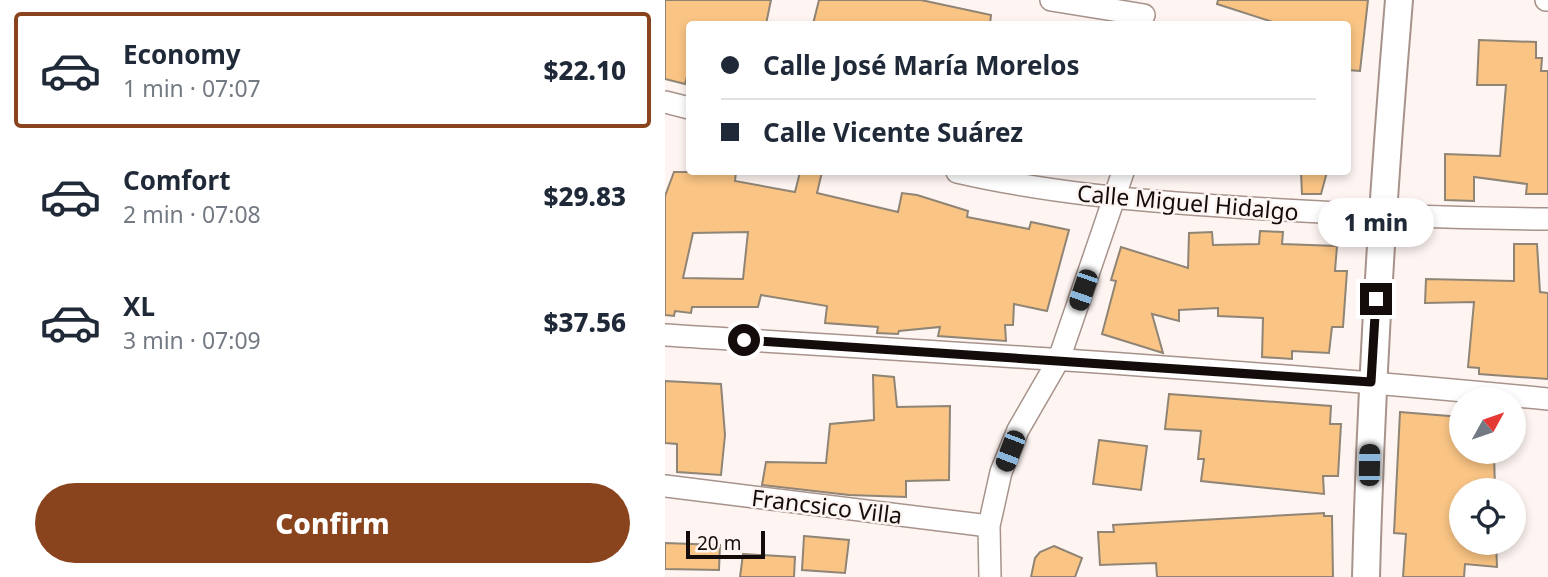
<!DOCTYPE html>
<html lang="en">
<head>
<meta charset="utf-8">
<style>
  body { margin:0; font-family:"Noto Sans",sans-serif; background:#f2f2f3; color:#1f2937; height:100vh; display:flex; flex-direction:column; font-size:26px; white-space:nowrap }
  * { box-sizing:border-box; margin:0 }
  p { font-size:23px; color:#747a83 }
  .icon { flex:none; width:38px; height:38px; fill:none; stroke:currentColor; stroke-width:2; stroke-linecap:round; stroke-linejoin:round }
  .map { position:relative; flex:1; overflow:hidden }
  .sheet { display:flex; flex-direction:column; background:#fff; width:665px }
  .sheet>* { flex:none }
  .hud { position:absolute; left:21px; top:21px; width:665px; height:154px; border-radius:7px; box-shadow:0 4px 10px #0003; display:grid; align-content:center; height:154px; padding:0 35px; background:#fff }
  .needle { width:46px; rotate:50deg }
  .controls { position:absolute; left:784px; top:387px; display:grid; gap:14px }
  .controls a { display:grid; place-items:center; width:77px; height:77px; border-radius:50%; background:#fff; box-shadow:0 4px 10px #0003; font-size:35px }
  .scale { position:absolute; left:21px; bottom:18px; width:79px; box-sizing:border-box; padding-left:7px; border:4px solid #130c0a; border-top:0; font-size:19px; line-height:24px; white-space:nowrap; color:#130c0a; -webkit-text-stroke:5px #fef5f2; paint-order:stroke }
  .end { position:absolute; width:32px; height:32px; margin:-16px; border:9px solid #130c0a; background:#fff; box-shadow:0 0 0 4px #fff }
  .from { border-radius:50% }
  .bubble { position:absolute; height:49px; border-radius:24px; background:#fff; box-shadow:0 4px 10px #0003; font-size:23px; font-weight:800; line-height:49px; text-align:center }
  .car { position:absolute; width:21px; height:42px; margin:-21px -10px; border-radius:9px; box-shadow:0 0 5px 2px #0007; background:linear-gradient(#222 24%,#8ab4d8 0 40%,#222 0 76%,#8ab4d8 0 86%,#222 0) }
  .hud b { display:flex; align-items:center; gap:24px; height:66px; font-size:26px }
  .hud b+b { border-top:2px solid #e0e1e3 }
  .hud i { width:18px; height:18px; background:#1f2937 }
  ul { padding:12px 0 0; list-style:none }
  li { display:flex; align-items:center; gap:21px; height:116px; margin:0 14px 10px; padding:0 21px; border:4px solid transparent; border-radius:7px }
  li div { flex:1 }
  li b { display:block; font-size:26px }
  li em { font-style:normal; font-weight:800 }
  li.active { border-color:#8a441d }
  li>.icon { width:63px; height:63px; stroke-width:1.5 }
  .button { display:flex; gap:14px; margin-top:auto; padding:14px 35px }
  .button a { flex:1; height:80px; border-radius:42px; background:#8a441d; color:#fff; font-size:28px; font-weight:800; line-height:80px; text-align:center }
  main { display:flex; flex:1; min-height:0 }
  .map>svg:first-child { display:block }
  .building { fill:#f9c484; stroke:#908475; stroke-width:2; fill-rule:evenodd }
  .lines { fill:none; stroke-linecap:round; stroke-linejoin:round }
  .minor-casing { stroke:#a7938b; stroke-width:24 }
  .tertiary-casing { stroke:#a7938b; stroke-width:30 }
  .minor { stroke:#fff; stroke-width:21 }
  .tertiary { stroke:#fff; stroke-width:26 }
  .route { stroke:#130c0a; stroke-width:9 }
  .labels { text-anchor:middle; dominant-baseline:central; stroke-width:5; stroke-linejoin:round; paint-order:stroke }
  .street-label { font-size:23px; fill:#130c0a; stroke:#fef5f2 }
</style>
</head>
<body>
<main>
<section class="sheet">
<ul>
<li class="active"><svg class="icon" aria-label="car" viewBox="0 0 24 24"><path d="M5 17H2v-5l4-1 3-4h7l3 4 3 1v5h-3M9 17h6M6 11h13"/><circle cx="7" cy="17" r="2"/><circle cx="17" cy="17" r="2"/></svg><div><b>Economy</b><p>1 min · 07:07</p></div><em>$22.10</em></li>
<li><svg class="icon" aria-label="car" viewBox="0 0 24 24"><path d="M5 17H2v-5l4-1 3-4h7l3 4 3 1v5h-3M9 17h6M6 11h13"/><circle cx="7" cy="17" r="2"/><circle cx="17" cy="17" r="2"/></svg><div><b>Comfort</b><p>2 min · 07:08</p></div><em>$29.83</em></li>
<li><svg class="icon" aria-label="car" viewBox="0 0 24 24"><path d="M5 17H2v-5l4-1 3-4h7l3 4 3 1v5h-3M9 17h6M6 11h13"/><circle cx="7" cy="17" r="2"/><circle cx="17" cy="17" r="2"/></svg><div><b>XL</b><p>3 min · 07:09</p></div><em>$37.56</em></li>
</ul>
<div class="button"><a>Confirm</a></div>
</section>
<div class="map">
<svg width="883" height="577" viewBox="0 0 883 577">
  <rect width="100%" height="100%" fill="#fef5f2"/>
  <path class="building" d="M0 0H106L101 24H24V69L20 84 0 79Z
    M154 0H256L326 15 325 24H148Z
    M553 0H703L695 71 682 70V24H614L552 4Z
    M814 40 871 42V58H877L876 71H883V194H861L862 184 809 177V201L780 200V154L835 156 841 85H812Z
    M9 172H71L70 181 130 192 135 172H157L152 193 233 212 237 193 252 195 303 211 302 217 364 229 366 222 404 230 382 311 349 304 348 325H340L341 341 273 336 275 327 234 331 233 334 212 333 213 327 160 323 162 306 96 295 93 307H27L26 313 10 311 9 316 0 315V196ZM83 232 78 279 18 278 28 233Z
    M636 172H662L656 194H637Z
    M595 231 618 232 617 244 672 246 670 271H682L678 327H667L664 353 627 351V359L597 357 598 318 553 316V308L514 310V321L487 314 498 353 437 334 451 281 446 280 456 247 523 268 524 233 547 232 548 245 594 244Z
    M849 244H872L875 292 883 293V379L814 374V368L803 367 809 302 760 303 761 279 849 281Z
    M208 375 229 377 232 407 285 406 284 480 241 481V497L184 495 97 485 101 462 161 463 165 424 209 420Z
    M0 381 56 384 60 435 56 475 12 472V444L0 443Z
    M504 394 666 406 665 424H676L673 476H658L659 494 536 481 539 459H533L536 431 500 429Z
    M735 412 796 417V452H829L830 490H796V542H831L832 567 800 564 799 577H738L741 534 729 533Z
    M434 440 482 446 476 490 428 484Z
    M659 513V516H667L668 577H492L491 563 435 565 433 532H449L448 525Z
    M139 536 184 540 180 573 137 570Z
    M0 543 55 545 54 570 0 569Z
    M389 546 417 558 410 577H366L370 558 375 552Z
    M78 554 130 557 129 577H75Z"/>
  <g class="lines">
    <defs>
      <path id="minor" d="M386 0 479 15
        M881 0H883
        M0 102 24 108
        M292 172C383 193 476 201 570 207 675 214 778 218 883 219
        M0 335C295 353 589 370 883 399
        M0 486 324 526
        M325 577 324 526 336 472 353 430 394 359 458 172"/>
      <path id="tertiary" d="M701 577C706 384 718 192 734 0"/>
    </defs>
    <use href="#minor" class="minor-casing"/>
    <use href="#tertiary" class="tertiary-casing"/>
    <use href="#minor" class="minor"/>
    <use href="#tertiary" class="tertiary"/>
  </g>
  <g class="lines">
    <path class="route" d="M79 340 706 382 711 299"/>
  </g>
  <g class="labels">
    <g class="street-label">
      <text transform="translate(523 202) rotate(5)">Calle Miguel Hidalgo</text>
      <text transform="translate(162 506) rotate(7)">Francsico Villa</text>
    </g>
  </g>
</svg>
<div class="controls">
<a><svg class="needle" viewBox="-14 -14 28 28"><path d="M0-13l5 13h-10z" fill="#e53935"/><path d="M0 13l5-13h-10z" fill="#747a83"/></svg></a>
<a><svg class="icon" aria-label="locate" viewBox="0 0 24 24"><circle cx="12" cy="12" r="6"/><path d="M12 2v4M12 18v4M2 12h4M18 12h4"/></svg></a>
</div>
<div class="scale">20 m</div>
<i class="end from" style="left:79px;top:340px"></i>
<i class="end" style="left:711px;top:299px"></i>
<div class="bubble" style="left:653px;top:198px;width:116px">1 min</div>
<i class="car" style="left:418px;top:290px;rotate:199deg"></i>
<i class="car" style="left:345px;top:451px;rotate:201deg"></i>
<i class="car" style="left:704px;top:465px;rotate:1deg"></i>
<div class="hud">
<b><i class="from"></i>Calle José María Morelos</b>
<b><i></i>Calle Vicente Suárez</b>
</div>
</div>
</main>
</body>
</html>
